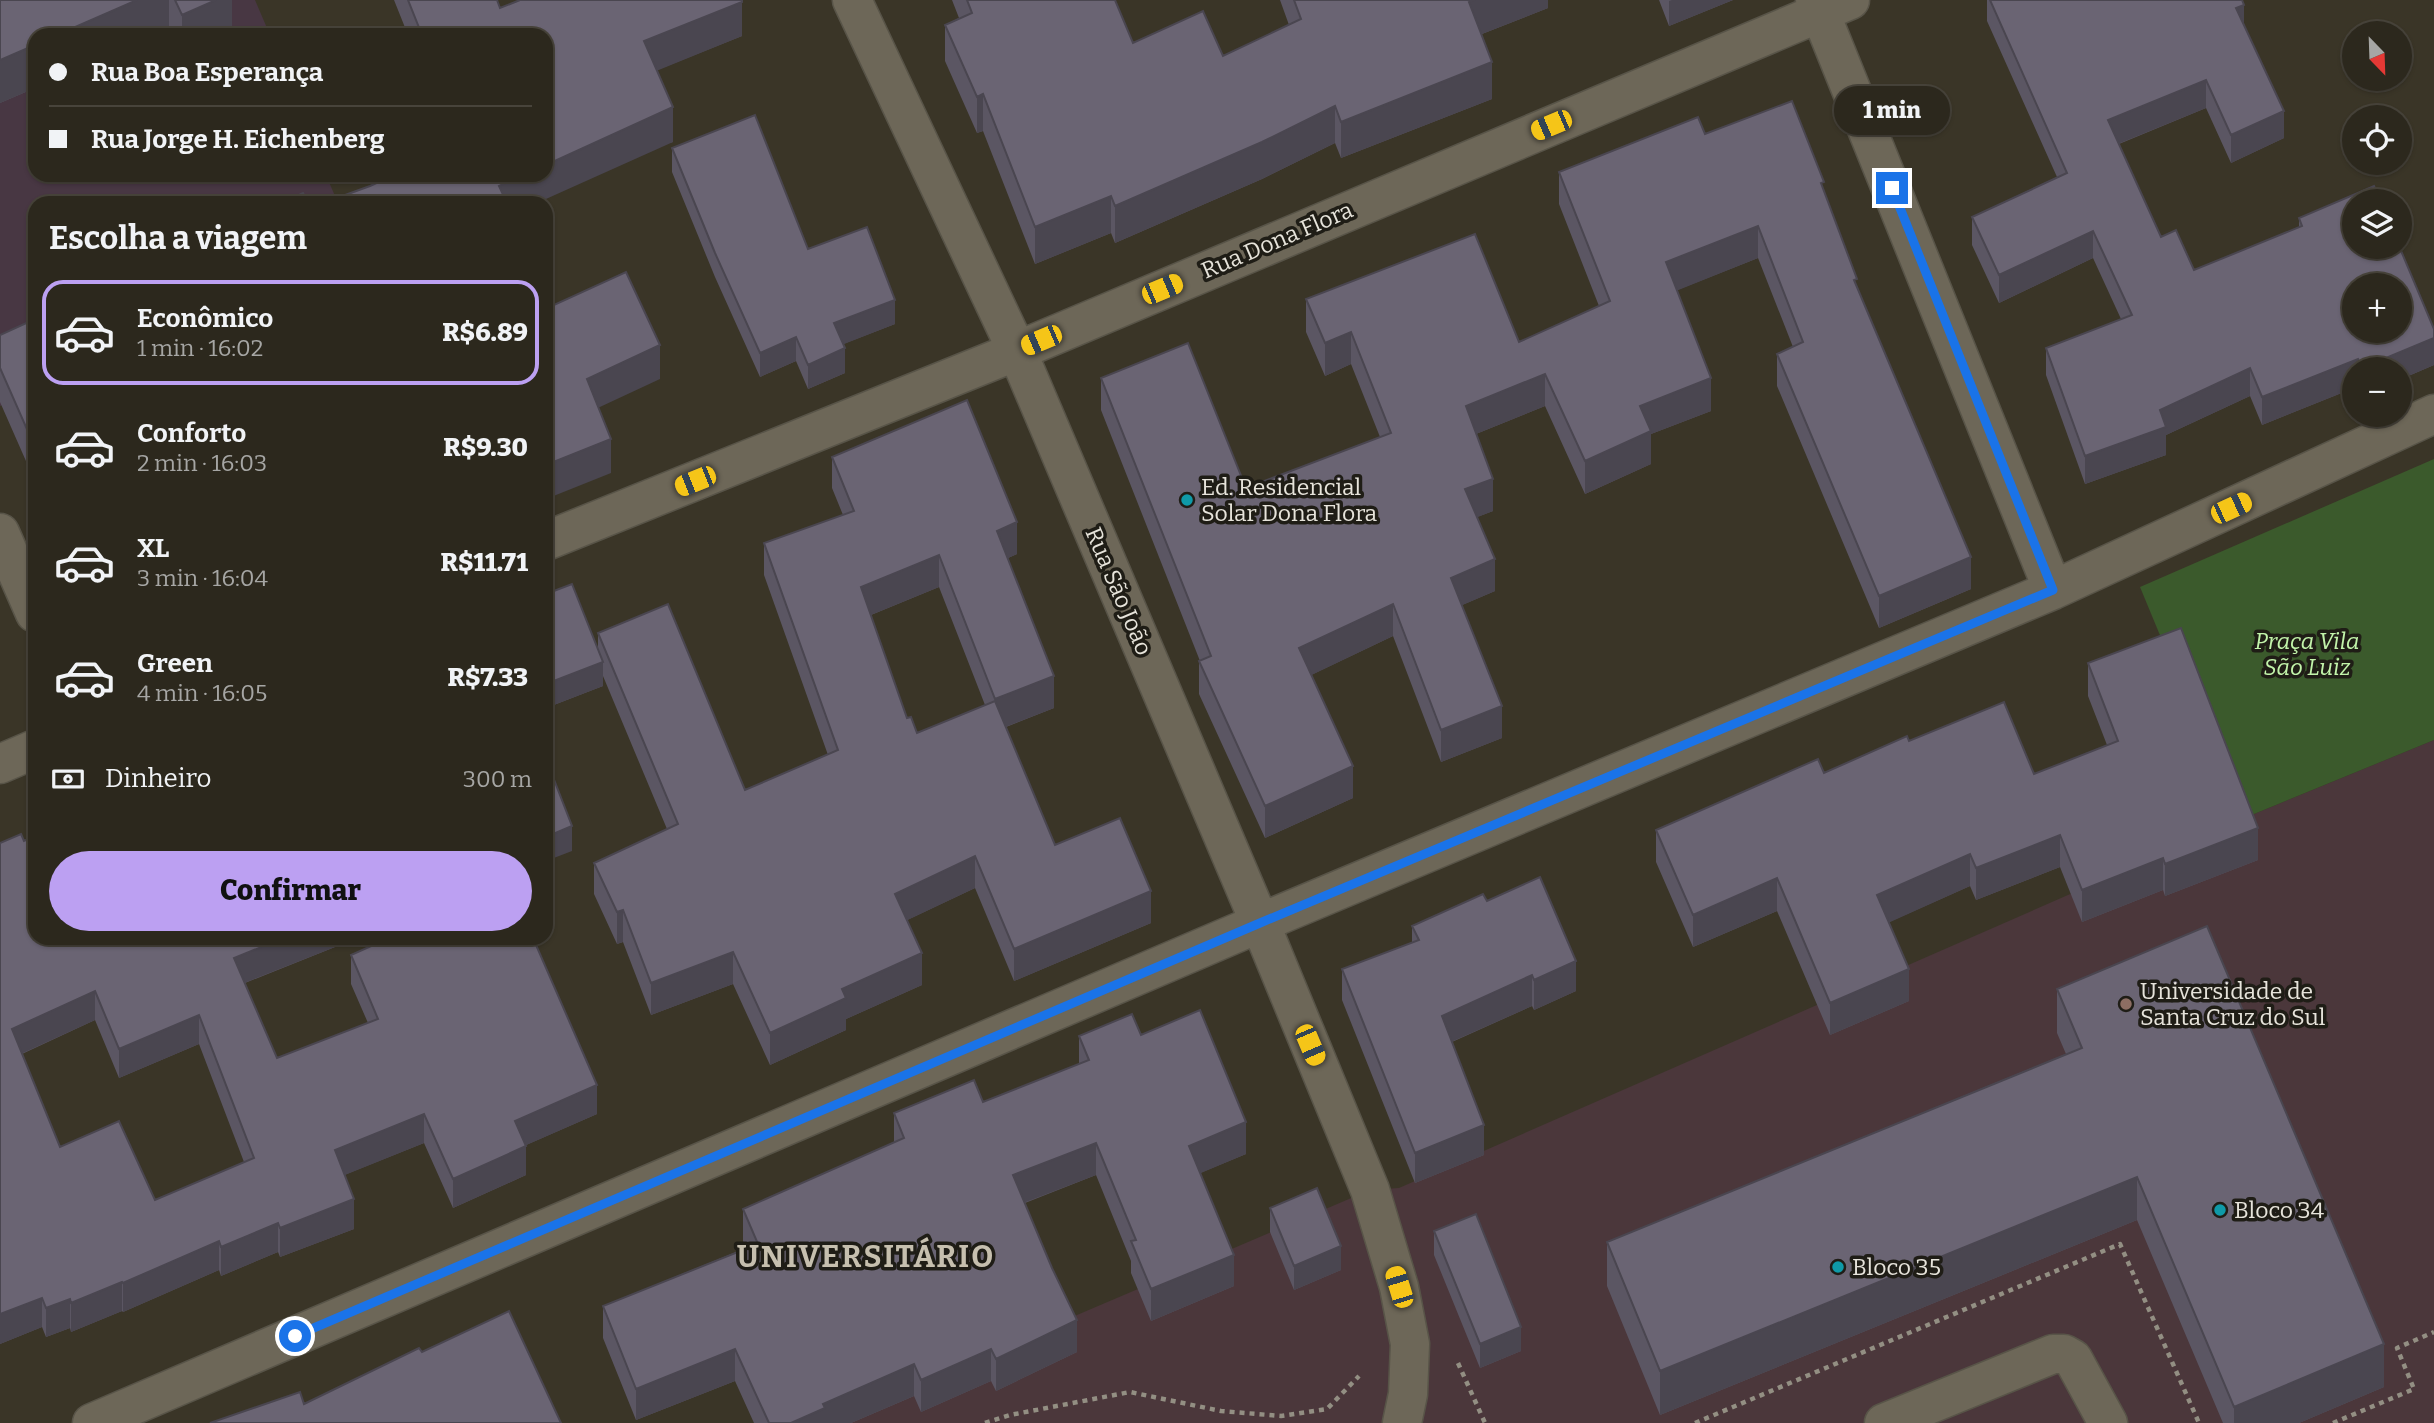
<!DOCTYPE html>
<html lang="pt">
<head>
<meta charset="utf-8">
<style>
  body { margin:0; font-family:Bitter,serif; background:#38342a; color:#f1f3f6; height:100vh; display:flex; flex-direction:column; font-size:26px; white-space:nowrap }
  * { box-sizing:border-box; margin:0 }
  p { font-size:23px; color:#a6a6a4 }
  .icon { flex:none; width:38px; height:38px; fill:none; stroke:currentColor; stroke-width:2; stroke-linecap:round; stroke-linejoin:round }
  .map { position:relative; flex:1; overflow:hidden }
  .side { position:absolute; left:28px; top:196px; width:525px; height:749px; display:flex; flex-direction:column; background:#2c281d; border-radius:21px; box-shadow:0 2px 5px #0004,0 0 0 2px #48443b }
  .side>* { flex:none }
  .hud { position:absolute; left:28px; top:28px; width:525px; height:154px; border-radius:21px; box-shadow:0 2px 5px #0004,0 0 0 2px #48443b; display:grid; align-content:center; height:154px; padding:0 21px; background:#2c281d }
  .needle { width:46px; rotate:157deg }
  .buttons { position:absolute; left:2342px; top:21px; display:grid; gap:14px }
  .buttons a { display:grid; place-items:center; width:70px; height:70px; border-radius:50%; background:#2c281d; box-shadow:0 2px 5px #0004,0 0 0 2px #48443b; font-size:35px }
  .end { position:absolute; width:32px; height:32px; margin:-16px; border:9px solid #1a73e8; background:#fff; box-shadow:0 0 0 4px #fff }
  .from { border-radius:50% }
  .bubble { position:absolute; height:49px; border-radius:24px; background:#2c281d; box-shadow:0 2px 5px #0004,0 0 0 2px #48443b; font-size:23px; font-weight:800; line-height:49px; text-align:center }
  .car { position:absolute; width:21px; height:42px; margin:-21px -10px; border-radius:9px; box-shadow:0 0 5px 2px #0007; background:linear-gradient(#f5c518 24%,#345 0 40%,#f5c518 0 76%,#345 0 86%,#f5c518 0) }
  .hud b { display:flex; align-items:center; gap:24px; height:66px; font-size:26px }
  .hud b+b { border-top:2px solid #48443b }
  .hud i { width:18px; height:18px; background:#f1f3f6 }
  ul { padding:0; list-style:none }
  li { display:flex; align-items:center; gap:21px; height:105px; margin:0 14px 10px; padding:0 7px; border:4px solid transparent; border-radius:21px }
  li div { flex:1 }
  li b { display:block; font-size:26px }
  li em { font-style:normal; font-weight:800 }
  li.on { border-color:#bca0f2 }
  li>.icon { width:63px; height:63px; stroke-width:1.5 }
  h2 { padding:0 21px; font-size:32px; line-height:84px }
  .pay { display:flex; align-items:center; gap:18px; height:77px; padding:0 21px; font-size:26px }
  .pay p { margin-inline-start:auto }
  .primary-button { display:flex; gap:14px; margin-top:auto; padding:14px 21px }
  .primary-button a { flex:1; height:80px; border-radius:42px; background:#bca0f2; color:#111; font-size:28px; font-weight:800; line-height:80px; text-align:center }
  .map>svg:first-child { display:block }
  .industrial { fill:#483743 }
  .education { fill:#4b373b }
  .green { fill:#3b5a2c }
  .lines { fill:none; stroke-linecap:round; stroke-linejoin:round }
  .minor-casing { stroke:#585448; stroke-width:41 }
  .path { stroke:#938f83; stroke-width:4.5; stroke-dasharray:5 5; stroke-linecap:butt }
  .minor { stroke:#6d6758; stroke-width:38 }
  .wall { fill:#5b5663; fill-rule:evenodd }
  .shaded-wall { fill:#4a4650 }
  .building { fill:#6a6473; stroke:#4a4650; stroke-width:2; fill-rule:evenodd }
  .route { stroke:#1a73e8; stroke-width:9 }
  .culture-dot { fill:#0f9aa8; stroke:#1f1d16; stroke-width:2.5 }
  .education-dot { fill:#8d6e63; stroke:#1f1d16; stroke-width:2.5 }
  .labels { text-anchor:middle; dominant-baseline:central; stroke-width:7; stroke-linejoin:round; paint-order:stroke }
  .street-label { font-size:23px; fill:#e7e4db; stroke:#1f1d16 }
  .poi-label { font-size:23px; fill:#e7e4db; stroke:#1f1d16; text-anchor:start }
  .park-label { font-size:23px; font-style:italic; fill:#c2f4aa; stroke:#1f1d16 }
  .district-label { font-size:30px; font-weight:bold; letter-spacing:2px; fill:#c6bfae; stroke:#1f1d16 }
</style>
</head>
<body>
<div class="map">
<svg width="2434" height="1423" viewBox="0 0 2434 1423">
  <rect width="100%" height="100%" fill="#3a3527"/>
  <path class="industrial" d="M0 0H255L270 35H35V175H326L338 203H35V391L0 406Z"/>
  <path class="education" d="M2434 740V1423H824L1370 1190 1399 1188 2237 821Z"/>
  <path class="green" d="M2434 459V740L2237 821 2140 587Z"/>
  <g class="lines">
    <defs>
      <path id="minor" d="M852 0 1017 351 1260 923 1370 1190 1399 1287 1410 1344 1408 1394 1402 1423
        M1815 0 2053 590
        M0 533 35 613
        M546 541 1017 351 1850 0
        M0 764 35 749
        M92 1423 1260 923 2053 590 2434 414
        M1884 1423 2053 1354H2064L2073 1359 2108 1423"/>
    </defs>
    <use href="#minor" class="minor-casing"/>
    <path class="path" d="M1458 1363 1485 1423
      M985 1423 1010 1415 1130 1392 1221 1411 1281 1416 1327 1409 1359 1376
      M1695 1423 2120 1244 2199 1423
      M2333 1423 2414 1389 2397 1348 2434 1332"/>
    <use href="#minor" class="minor"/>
  </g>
  <path class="wall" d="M0 0H232V35H172L169 29 35 35V88L0 103Z
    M394 0H497L500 8 742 36 657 70 673 142 546 175V35H408Z
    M952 0H1115L1133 43 1223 56 1289 25 1280 0H1548V8L1482 34 1492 99 1341 158 1335 143 1262 179 1115 243 1111 233 1035 264 983 131 977 133 945 61V25L959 18Z
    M1659 0H1733L1669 26Z
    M1987 0H2242L2244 24 2284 138 2231 163 2206 108 2119 144 2161 237 2194 270 2299 227V218L2434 329V365L2399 380V369H2354V388L2262 425 2250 396 2166 435V455L2085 484 2046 375V348L2121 319 2093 258 1999 303 1972 245V217L2057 177 1987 21Z
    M1705 134 1824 191 1857 287 1971 589 1879 628 1777 386V354L1793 347 1758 258 1677 290 1711 411 1651 434V464L1585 494 1545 406 1476 434 1493 511 1477 517 1495 591 1462 605 1502 738 1441 762 1393 636 1311 675 1353 798 1265 838 1199 694V661H1200L1101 410V378L1246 488 1380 437 1351 364 1325 376 1306 332V299L1519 342 1599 306 1559 204V172Z
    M672 148 808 249 895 324 843 344 845 373 808 389 796 361 760 377 715 277 672 172Z
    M35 319V477H33L0 402V335Z
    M832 457 1017 554 1008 558 1054 708 1006 727 1055 845 1151 923 1014 981 975 888 907 920 922 985 846 1019V1030L770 1065 733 984 651 1015 623 942 617 944 594 894V863L667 829 603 676V686L546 708V594L598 650V633L745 790 828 755 764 575V543L843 515 832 488ZM939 587 985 705 917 733 907 718 871 615Z
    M2088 663 2258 860 2165 896 2163 890 2082 922 2060 867 1976 900 1970 886 1889 922 1909 1001 1830 1035 1777 911 1693 947 1656 862V830L1824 773 1909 741 2034 774 2107 745 2088 696Z
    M0 843 35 938H340V945L245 983 277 1058 368 1023 351 984V955L597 1114 526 1145V1175L453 1208 424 1143 344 1175 354 1229 280 1257 278 1252 221 1276 219 1270 123 1312 122 1311 71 1332 70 1328 46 1337 42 1327 0 1344ZM95 1020 119 1078 199 1044 244 1162 155 1200 60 1147 22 1054Z
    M1487 901 1576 991 1534 1010 1532 1006 1452 1042 1484 1155 1415 1183 1342 1000V969L1412 943V926Z
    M2057 989 2384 1387 2299 1423H2223L2137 1220 1660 1415 1607 1286V1242L2066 1054 2057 1033Z
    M1141 1035 1246 1154 1200 1173 1234 1286 1151 1321 1131 1273V1261L1096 1175 1025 1203 1077 1352 996 1391 991 1381 921 1412 914 1396 851 1423H754L735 1381 636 1420 603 1338V1306L746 1248 743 1241V1209L894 1142V1113L983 1102 1079 1064V1036Z
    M1270 1208 1341 1270 1294 1290 1270 1232Z
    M1434 1231 1521 1351 1480 1368 1434 1255Z"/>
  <path class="shaded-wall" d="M137 0H169V29L156 35H57Z
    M216 0H232V35H182V15Z
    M1475 0H1548V8L1469 39V2Z
    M1672 0H1733L1669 26V1Z
    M742 2V36L644 76V41Z
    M2244 5V33L2236 8Z
    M35 45V88L0 103V60Z
    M1492 62V99L1341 158V122Z
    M2206 80V108L2108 148V120Z
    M983 94V131L977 133V97Z
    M1335 106V143L1262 179 1115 243V206Z
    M673 107V142L537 203H499V186L523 175H546V165Z
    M2284 111V138L2231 163V135Z
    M1111 196V233L1035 264V227Z
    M1758 226V258L1666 295V262Z
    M2093 231V258L1999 303V275Z
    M895 300V324L834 348V323Z
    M1351 332V364L1325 376V343Z
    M796 337V361L760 377V353Z
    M2434 338V365L2399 380V369H2362Z
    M660 345V379L587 413V379Z
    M845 348V373L808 389V365Z
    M2358 359V369H2354V388L2262 425V397Z
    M2250 368V396L2166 435V455L2085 484V456L2160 410Z
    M1545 374V406L1466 438V406Z
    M1711 378V411L1651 434V464L1585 494V461L1640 406Z
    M611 439V473L546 499V465Z
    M35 442V477H33V443Z
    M1493 479V511L1465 522V489Z
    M1017 522V554L997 563V531Z
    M939 555V587L861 619V587Z
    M1971 557V589L1879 628V596Z
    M1495 559V591L1451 610V578Z
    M1393 604V636L1299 681V648Z
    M603 662V686L546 708V684Z
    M1054 676V708L995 731V699Z
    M1502 706V738L1441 762V730Z
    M1353 766V798L1265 838V806Z
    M572 826V851L546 861V837Z
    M2258 828V860L2165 896V864Z
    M2060 835V867L1976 900V868Z
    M1970 854V886L1877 928V895Z
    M975 856V888L895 926V894Z
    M2163 858V890L2082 922V890Z
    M1777 878V911L1693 947V915Z
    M1151 891V923L1014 981V949Z
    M623 910V942L617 944V912Z
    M284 938H340V945L234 987V958Z
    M733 952V984L651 1015V983Z
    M922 953V985L846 1019V1030L770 1065V1033L842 989Z
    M1576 961V991L1534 1010V980Z
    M1909 969V1001L1830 1035V1003Z
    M1532 975V1006L1442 1046V1016Z
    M95 991V1020L12 1058V1029Z
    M199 1015V1044L119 1078V1049Z
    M597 1085V1114L515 1150V1121Z
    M424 1114V1143L335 1179V1150Z
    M1246 1122V1154L1189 1178V1146Z
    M1484 1125V1155L1415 1183V1153Z
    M1096 1143V1175L1013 1207V1175Z
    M526 1146V1175L453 1208V1179Z
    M2137 1177V1220L1660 1415V1371Z
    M354 1199V1229L280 1257V1228Z
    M278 1223V1252L221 1276V1247Z
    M219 1241V1270L123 1312V1283Z
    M1341 1246V1270L1294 1290V1266Z
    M1234 1255V1286L1151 1321V1289Z
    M122 1282V1311L71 1332V1303Z
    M42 1298V1327L0 1344V1314Z
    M70 1299V1328L46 1337V1308Z
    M1077 1320V1352L996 1391V1359Z
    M1521 1327V1351L1480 1368V1344Z
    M2384 1344V1387L2299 1423H2234V1407Z
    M735 1349V1381L636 1420V1389Z
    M991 1349V1381L921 1412V1380Z
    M914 1364V1396L851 1423H791L823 1404Z"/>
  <path class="building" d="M0 0H137L57 35H35V45L0 60Z
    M175 0H216L182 15Z
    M408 0H497L500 8 520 0H742V2L644 41 673 107 546 165V35H422Z
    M967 0H1115L1133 43 1203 11 1223 56 1301 19 1294 0H1475L1469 2 1492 62 1341 122 1335 106 1262 142 1115 206 1111 196 1035 227 983 94 977 97 945 25 972 13Z
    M1990 0H2242L2244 5 2236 8 2284 111 2231 135 2206 80 2108 120 2161 237 2176 230 2194 270 2302 226 2299 218 2374 186 2381 201H2354V247H2399V246L2434 329V338L2362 368 2358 359 2262 397 2250 368 2160 410 2166 427 2085 456 2046 348 2132 315 2093 231 1999 275 1972 217 2067 173ZM2354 285H2399V331H2354Z
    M1792 101 1824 182 1821 183 1857 279 1854 280 1971 557 1879 596 1777 354 1803 342 1758 226 1666 262 1711 378 1640 406 1651 431 1585 461 1545 374 1466 406 1493 479 1465 489 1495 559 1451 578 1502 706 1441 730 1393 604 1299 648 1353 766 1265 806 1199 661 1211 656 1101 378 1188 343 1246 488 1391 433 1351 332 1325 343 1306 299 1475 234 1519 342 1610 301 1559 172 1698 117 1705 134Z
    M755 115 808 249 867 227 895 300 834 323 845 348 808 365 796 337 760 353 715 253 672 148Z
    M394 175H523L499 186 507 203H323L370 186Z
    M303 193 308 203H281Z
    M626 272 660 345 587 379 611 439 546 465V291L552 306Z
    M35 319V442L33 443 0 368V335Z
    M967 400 1017 522 997 531 1054 676 995 699 939 555 861 587 907 718 911 717 917 733 995 701 1055 845 1120 818 1151 891 1014 949 975 856 895 894 922 953 842 989 846 998 770 1033 733 952 651 983 623 910 617 912 594 863 678 824 598 633 668 604 745 790 838 750 764 543 854 511 832 457Z
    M572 584 603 662 546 684V594Z
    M2181 628 2258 828 2165 864 2163 858 2082 890 2060 835 1976 868 1970 854 1877 895 1909 969 1830 1003 1777 878 1693 915 1656 830 1818 759 1824 773 1907 736 1909 741 2004 702 2034 774 2118 741 2088 663Z
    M546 759 572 826 546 837Z
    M21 834 24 841 35 836V938H284L234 958 277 1058 378 1019 351 955 389 938H533L597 1085 515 1121 526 1146 453 1179 424 1114 335 1150 354 1199 280 1228 278 1223 221 1247 219 1241 123 1283 122 1282 71 1303 70 1299 46 1308 42 1298 0 1314V843ZM95 991 119 1049 199 1015 254 1158 155 1200 119 1121 60 1147 12 1029Z
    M1540 877 1576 961 1534 980 1532 975 1442 1016 1484 1125 1415 1153 1342 969 1419 940 1412 926 1483 894 1487 901Z
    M2207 926 2384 1344 2234 1407 2137 1177 1660 1371 1607 1242 2082 1048 2057 989Z
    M1200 1010 1246 1122 1189 1146 1234 1255 1151 1289 1131 1241 1136 1240 1096 1143 1013 1175 1052 1268 1077 1320 996 1359 991 1349 921 1380 914 1364 823 1404 825 1408 791 1423H769L735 1349 636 1389 603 1306 758 1244 743 1209 904 1138 894 1113 974 1080 983 1102 1089 1060 1079 1036 1132 1014 1141 1035Z
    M1317 1188 1341 1246 1294 1266 1270 1208Z
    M1476 1214 1521 1327 1480 1344 1434 1231Z
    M509 1311 561 1423H210L300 1392 304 1404 419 1348 422 1352Z"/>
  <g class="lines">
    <path class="route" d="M295 1336 1260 923 2053 590 1892 188"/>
  </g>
  <g class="culture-dot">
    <circle cx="1187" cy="500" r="7"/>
    <circle cx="2220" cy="1210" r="7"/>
    <circle cx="1838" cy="1267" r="7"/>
  </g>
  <circle class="education-dot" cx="2126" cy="1004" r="7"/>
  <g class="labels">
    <g class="street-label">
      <text transform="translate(1277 240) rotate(-23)">Rua Dona Flora</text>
      <text transform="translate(1119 591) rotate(67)">Rua São João</text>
    </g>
    <g class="poi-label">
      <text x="1201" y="487">Ed. Residencial<tspan x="1201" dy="26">Solar Dona Flora</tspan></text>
      <text x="2140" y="991">Universidade de<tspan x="2140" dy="26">Santa Cruz do Sul</tspan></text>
      <text x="2234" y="1210">Bloco 34</text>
      <text x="1852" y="1267">Bloco 35</text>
    </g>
    <g class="park-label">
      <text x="2307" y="641">Praça Vila<tspan x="2307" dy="26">São Luiz</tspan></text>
    </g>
    <g class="district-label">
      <text x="866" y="1257">UNIVERSITÁRIO</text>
    </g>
  </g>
</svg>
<div class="buttons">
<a><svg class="needle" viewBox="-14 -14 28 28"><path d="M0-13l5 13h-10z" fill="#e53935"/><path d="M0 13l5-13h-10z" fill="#a6a6a4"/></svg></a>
<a><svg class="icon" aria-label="locate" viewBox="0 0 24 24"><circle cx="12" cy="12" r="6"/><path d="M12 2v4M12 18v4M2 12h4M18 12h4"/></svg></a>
<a><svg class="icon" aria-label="layers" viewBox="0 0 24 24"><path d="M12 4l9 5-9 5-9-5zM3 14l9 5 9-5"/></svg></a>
<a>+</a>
<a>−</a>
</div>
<i class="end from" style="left:295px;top:1336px"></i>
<i class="end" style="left:1892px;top:188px"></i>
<div class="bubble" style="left:1834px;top:86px;width:116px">1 min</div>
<i class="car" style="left:1551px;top:125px;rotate:247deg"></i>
<i class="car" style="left:1162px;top:289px;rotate:67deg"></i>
<i class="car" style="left:1041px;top:340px;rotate:247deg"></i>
<i class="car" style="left:695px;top:481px;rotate:248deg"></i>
<i class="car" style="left:2231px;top:508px;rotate:65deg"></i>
<i class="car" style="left:1310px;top:1045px;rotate:157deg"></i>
<i class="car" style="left:1399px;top:1287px;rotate:343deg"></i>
<div class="hud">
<b><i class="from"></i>Rua Boa Esperança</b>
<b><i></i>Rua Jorge H. Eichenberg</b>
</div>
<section class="side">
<h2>Escolha a viagem</h2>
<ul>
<li class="on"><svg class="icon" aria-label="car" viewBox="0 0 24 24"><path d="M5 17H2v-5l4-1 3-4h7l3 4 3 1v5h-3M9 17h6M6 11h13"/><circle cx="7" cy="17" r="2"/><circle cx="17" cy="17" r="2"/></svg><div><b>Econômico</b><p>1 min · 16:02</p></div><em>R$6.89</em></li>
<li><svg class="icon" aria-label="car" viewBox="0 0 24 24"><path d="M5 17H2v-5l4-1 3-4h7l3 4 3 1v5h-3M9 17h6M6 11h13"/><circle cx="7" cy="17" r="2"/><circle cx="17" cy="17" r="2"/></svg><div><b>Conforto</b><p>2 min · 16:03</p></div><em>R$9.30</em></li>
<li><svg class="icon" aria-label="car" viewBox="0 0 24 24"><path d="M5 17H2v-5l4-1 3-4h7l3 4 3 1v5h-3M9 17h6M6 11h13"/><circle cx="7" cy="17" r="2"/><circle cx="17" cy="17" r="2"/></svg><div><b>XL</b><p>3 min · 16:04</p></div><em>R$11.71</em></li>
<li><svg class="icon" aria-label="car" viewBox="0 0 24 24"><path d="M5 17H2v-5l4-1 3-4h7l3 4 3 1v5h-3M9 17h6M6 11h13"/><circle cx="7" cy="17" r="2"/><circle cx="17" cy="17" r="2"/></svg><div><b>Green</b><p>4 min · 16:05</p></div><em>R$7.33</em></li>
</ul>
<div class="pay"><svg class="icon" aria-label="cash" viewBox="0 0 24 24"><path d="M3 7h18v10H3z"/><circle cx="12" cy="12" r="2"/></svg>Dinheiro<p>300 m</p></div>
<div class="primary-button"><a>Confirmar</a></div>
</section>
</div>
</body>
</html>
